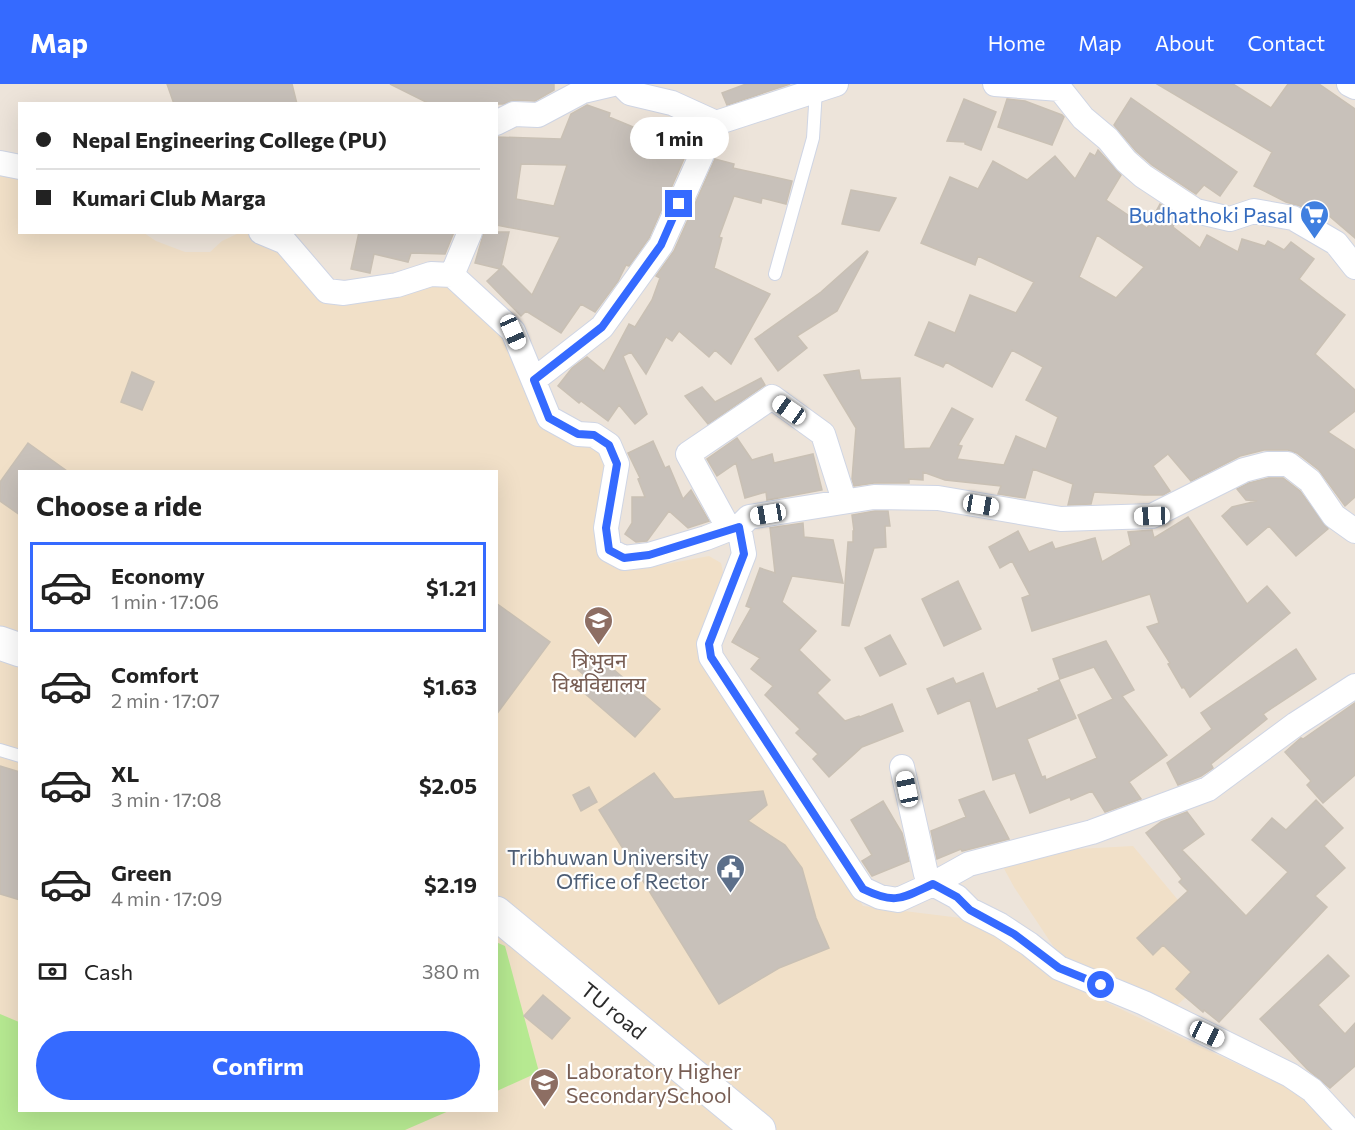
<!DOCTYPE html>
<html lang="en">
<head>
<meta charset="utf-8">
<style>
  body { margin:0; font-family:Commissioner,"Noto Sans Devanagari",sans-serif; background:#f6f6f6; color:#222; height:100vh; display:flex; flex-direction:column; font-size:22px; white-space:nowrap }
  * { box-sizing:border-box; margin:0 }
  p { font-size:20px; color:#767676 }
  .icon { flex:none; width:33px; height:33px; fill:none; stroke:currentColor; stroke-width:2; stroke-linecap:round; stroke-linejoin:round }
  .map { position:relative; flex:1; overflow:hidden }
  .details { position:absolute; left:18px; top:386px; width:480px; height:642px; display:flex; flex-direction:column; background:#fff; border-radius:0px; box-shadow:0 6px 24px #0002 }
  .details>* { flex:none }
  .guide { position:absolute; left:18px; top:18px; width:480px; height:132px; border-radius:0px; box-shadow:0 6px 24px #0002; display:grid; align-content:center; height:132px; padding:0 18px; background:#fff }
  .end { position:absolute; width:27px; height:27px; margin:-14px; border:8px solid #356aff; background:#fff; box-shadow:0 0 0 3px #fff }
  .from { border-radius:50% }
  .bubble { position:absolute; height:42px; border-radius:21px; background:#fff; box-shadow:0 6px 24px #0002; font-size:20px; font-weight:700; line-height:42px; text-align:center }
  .car { position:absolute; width:18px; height:36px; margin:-18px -9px; border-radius:8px; box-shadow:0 0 4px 2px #0007; background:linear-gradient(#fff 24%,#345 0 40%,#fff 0 76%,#345 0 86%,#fff 0) }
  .guide b { display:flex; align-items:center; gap:21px; height:57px; font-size:22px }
  .guide b+b { border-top:2px solid #e0e0e0 }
  .guide i { width:15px; height:15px; background:#222 }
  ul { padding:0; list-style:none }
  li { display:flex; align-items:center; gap:18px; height:90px; margin:0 12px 9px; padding:0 6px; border:3px solid transparent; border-radius:0px }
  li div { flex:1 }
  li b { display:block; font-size:22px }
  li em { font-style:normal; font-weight:700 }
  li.on { border-color:#356aff }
  li>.icon { width:54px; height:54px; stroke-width:1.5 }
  h2 { padding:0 18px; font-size:27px; line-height:72px }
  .pay { display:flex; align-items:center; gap:15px; height:66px; padding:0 18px; font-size:22px }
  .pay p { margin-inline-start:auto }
  .cta { display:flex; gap:12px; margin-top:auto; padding:12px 18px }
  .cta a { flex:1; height:69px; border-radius:36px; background:#356aff; color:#fff; font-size:24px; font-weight:700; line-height:69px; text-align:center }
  header { display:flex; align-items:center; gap:36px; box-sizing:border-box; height:84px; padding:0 30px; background:#356aff; color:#fff }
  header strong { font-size:28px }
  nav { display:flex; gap:33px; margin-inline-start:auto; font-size:21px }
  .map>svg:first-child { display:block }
  .education { fill:#f1e0c8; fill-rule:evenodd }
  .green { fill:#b6e991 }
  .building { fill:#c8c1ba; stroke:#c9c0b4; stroke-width:1.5; fill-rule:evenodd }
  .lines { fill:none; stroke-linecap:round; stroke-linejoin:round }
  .lane-casing { stroke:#cfd5e4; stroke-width:14 }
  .street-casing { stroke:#cfd5e4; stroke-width:26 }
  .secondary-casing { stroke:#cfd5e4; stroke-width:35 }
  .lane { stroke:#fff; stroke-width:12 }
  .street { stroke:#fff; stroke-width:24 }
  .secondary { stroke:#fff; stroke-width:33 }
  .route { stroke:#356aff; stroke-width:8 }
  .labels { text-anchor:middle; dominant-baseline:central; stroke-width:4.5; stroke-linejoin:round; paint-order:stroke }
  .shop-label { font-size:21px; fill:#366cbe; stroke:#fff; text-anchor:end }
  .education-label { font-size:21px; fill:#785e54; stroke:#fff }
  .service-label { font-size:21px; fill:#4e5e75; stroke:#fff; text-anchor:end }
  .street-label { font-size:21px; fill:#2a2a2a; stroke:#fff }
</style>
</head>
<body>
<header>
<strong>Map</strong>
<nav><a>Home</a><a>Map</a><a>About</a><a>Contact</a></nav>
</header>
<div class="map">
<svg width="1355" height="1046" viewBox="0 0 1355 1046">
  <rect width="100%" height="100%" fill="#ede4da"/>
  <path class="education" d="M0 84 19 92 20 148 144 149 156 157 185 168H210L222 157 239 149 260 150 322 203 445 198 494 230 548 345 592 360 609 378 604 473 613 483 635 486 709 472 721 479 724 493 702 556 863 822 961 834 982 840 1074 903 1307 1013 1337 1046H0ZM20 387H496V1026H20Z
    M1133 762 1228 876 1175 923 1061 874 1014 803 1002 781 1040 767Z"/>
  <path class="green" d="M496 858 505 862 539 988 497 1007Z
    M0 930 19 938 20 1026H451L405 1046H0Z"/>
  <path class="building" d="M167 0H292L297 20H174Z
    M390 0H554V6L535 17 514 16 503 20H430Z
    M746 0H790L727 21 722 9Z
    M1157 0H1233L1271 24 1288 0H1319L1355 25V154L1321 125 1318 132 1300 122 1286 118 1254 102 1272 68Z
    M1131 14 1237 88 1220 112 1204 101 1196 110 1152 81 1136 67 1114 41Z
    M964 15 996 28 981 66 965 60V58L947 57Z
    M1007 15 1025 17 1062 31 1064 33 1052 61 998 43Z
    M587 21 610 29 609 33 650 50V39L679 38 680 66 687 68 649 154 629 182 626 181 618 197 595 228 581 220 561 249 526 227 521 232 487 197 500 185 475 179 484 148H509L501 183 503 182 532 211 560 153 496 141V53L561 55 571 30ZM521 80 567 81 554 122 516 115Z
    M1098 66 1121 91 1106 116 1147 144 1160 120 1178 132 1173 143 1200 164 1207 151 1238 168 1242 155 1265 162 1268 157 1284 166 1291 158 1314 175 1299 195 1345 231 1315 270 1355 306V327L1328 348 1355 366V413L1345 422 1319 386 1297 369 1288 366H1264L1240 372 1191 397 1168 370 1153 382 1170 407 1163 411H1144L1094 408 1091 420 1068 421 1073 400 1033 385 1025 414 998 410 1001 402 945 396 923 388V396L909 395V399H874L854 402 852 395 856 344 824 291 859 286 861 296 900 294 904 365 930 364 952 324 973 335 958 361 962 362 957 375 1004 381 1016 352 1046 365 1058 333 1026 316 1043 283 1012 266 992 303 946 278 943 283 915 271 929 238 955 249 970 211 1016 229 1034 198 978 172 975 181 921 159 950 93 978 105 993 77 1027 96 1055 72 1075 95 1090 69 1095 72ZM1097 151 1144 183 1116 214 1079 193Z
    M715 75 734 80 733 84 792 97 786 120 762 114 761 119 734 112 719 153 722 154 714 184 770 210 731 280 715 266 709 273 679 247 672 257 666 253 646 290 631 268 623 272 647 330 635 340 619 321 608 337 581 317 579 319 558 302 572 284 587 273 604 287 629 240 635 243 652 216 660 194 656 192 674 167Z
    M851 106 896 114 879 147 842 140Z
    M359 148H454L445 170 411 169 408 178 374 170 370 189 351 185Z
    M867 167 868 168 837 227 797 252 807 264 778 287 755 255 821 208Z
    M132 288 154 298 142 326 121 318Z
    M761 294 765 301 708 340 685 312 702 303 715 318Z
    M737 354 752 376 772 370 774 379 813 370 822 406 767 416 766 408 745 414 736 379 717 392 707 375Z
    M653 357 665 384 669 382 683 415 691 406 709 437 688 444 669 427 647 457 636 458 625 450 632 439V413H645L638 395 640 394 628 369Z
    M28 359 67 387H20V431L0 417V398Z
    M1269 394H1283L1300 407 1328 445 1296 472 1269 442 1247 461 1222 432 1232 423 1257 417 1246 416 1237 405 1249 399Z
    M875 427H888L890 442H885L886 463 874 464 849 542 842 541 848 458H853V447H854L852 431Z
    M1188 433 1247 520 1267 502 1290 529 1190 613 1184 603 1182 604 1168 580 1170 579 1147 543 1159 539 1150 510 1032 547 1022 514 1030 511 1012 477 1000 484 989 463 1018 447 1029 468 1052 458 1055 465 1095 454 1102 478 1131 461 1128 448 1152 446 1154 454Z
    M803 439 804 453 833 456 843 499 792 492 782 518 816 547 799 566 830 596 817 609 845 637 859 632 860 633 892 620 903 647 862 663 829 693 813 675 818 670 796 649 800 645 765 611 773 602 751 585 760 574 732 558 751 524 746 522 760 484 775 489 770 444Z
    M958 497 981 545 944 562 922 515Z
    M496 519 550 558 496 631Z
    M890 551 906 580 880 592 865 564Z
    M1106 557 1134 606 1122 612 1167 671 1129 698 1141 715 1105 728 1092 707 1071 716 1070 713 1030 729 1015 689 993 696 970 616 938 630 927 605 953 594 956 600 983 589 996 625 1039 607 1038 605 1059 596 1076 634 1027 655 1042 693 1045 692 1046 696 1097 674 1078 631 1113 615 1094 583 1060 595 1053 575Z
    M1296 565 1316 595 1263 630 1267 635 1211 680 1213 684 1201 692 1178 701 1167 679 1212 645 1201 629Z
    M585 566 596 577 599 573 660 625 635 653 575 601 584 591 572 581Z
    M1355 619V691L1323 719 1307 701 1311 697 1285 668 1301 654 1303 655Z
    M0 682 20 688V816L0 810Z
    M654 689 674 715 763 707 767 721 748 737 785 761 802 784 816 834 829 864 779 884 719 920 599 726Z
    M589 703 597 718 581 727 573 711Z
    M984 707 1009 755 962 767 961 765 937 775 931 747 966 733 959 716Z
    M1316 716 1343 744 1324 762 1345 784 1315 812 1327 823 1219 938 1204 926 1203 928 1176 905 1191 888 1163 861 1153 871 1137 854 1188 807 1179 798 1182 795 1146 749 1161 738 1187 728 1204 750 1182 766 1246 832 1288 788 1252 756 1272 734 1286 746Z
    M883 717 902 749 909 777 872 792 862 777 872 771 851 736Z
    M1328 871 1349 892 1318 921 1345 950 1355 939V982L1330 1004 1307 985 1260 935Z
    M543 911 570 934 552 955 524 932Z"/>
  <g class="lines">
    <defs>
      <path id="lane" d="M775 190 813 54 816 6
        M0 666 20 672"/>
      <path id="street" d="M621 0 630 9 672 19 716 39
        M995 0 1060 5 1083 34 1108 55 1126 77 1143 92 1196 127 1230 135 1254 127 1293 134 1336 159 1355 183
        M1349 0 1355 3
        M496 39 514 30 538 31 583 7 613 0
        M0 79 20 83
        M261 148 285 158 327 207 344 209 397 201 431 190 452 191 513 247 549 334 578 350 594 351 609 361 617 380 606 444 609 466 624 474 649 471 706 454 729 445 739 443
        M452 191 470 148
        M534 296 602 243 661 161 716 39 836 0
        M729 445 688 370 772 313 823 350 844 416
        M1355 447 1334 432 1310 397 1288 380H1267L1244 386 1152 432 1061 435 938 414 874 413 749 433 739 443 744 470 709 560 711 573 863 805 880 813 898 816 933 800 969 780 1092 748 1208 705 1296 640 1355 602
        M902 683 926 790 933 800 957 813 970 826 1000 841 1029 860 1059 884 1144 919 1290 991 1312 1006 1349 1046"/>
      <path id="secondary" d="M0 559 20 566
        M496 829 759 1046"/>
    </defs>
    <use href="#lane" class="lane-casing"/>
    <use href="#street" class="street-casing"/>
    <use href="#secondary" class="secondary-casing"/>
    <use href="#lane" class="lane"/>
    <use href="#street" class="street"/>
    <use href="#secondary" class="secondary"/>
  </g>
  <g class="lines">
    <path class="route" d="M679 120 661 161 602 243 534 296 549 334 578 350 594 351 609 361 617 380 606 444 609 466 624 474 649 471 739 443 744 470 709 560 711 573 863 805C896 821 902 814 933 800L957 813 970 826 1014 850 1059 884 1101 901"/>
  </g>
  <defs>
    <symbol id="supermarket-pin" viewBox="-11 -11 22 30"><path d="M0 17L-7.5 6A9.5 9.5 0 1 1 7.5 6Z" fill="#3f7fe0" stroke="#fff"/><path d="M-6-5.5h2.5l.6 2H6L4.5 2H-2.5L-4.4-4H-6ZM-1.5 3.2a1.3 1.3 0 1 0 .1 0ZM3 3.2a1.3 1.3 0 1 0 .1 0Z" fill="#fff"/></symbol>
    <symbol id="university-pin" viewBox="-11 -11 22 30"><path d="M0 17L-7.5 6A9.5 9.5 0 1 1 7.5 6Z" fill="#8d6e63" stroke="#fff"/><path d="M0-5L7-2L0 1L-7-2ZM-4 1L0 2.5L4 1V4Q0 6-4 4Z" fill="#fff"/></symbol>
    <symbol id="civic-pin" viewBox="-11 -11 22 30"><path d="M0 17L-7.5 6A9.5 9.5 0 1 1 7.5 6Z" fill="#5c6f8a" stroke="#fff"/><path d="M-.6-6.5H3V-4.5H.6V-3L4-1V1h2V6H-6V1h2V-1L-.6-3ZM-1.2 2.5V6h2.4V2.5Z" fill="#fff"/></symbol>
    <symbol id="school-pin" viewBox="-11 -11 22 30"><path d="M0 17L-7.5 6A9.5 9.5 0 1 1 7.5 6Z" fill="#8d6e63" stroke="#fff"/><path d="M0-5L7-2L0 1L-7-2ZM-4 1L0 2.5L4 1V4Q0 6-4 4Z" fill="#fff"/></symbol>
  </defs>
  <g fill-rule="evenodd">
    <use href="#supermarket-pin" x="1298" y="114" width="33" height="45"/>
    <use href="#university-pin" x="582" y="520" width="33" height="45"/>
    <use href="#civic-pin" x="714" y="768" width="33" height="45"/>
    <use href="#school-pin" x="528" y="982" width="33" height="45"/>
  </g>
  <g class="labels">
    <g class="shop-label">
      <text x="1293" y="130">Budhathoki Pasal</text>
    </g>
    <g class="education-label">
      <text x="599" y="575">त्रिभुवन<tspan x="599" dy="24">विश्वविद्यालय</tspan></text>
      <text x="566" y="986" text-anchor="start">Laboratory Higher<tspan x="566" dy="24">SecondarySchool</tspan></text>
    </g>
    <g class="service-label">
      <text x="709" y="772">Tribhuwan University<tspan x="709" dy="24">Office of Rector</tspan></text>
    </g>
    <g class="street-label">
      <text transform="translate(614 926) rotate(39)">TU road</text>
    </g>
  </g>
</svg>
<i class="end from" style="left:1101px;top:901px"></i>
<i class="end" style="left:679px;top:120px"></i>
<div class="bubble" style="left:630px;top:33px;width:99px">1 min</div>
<i class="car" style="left:513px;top:248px;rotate:156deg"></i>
<i class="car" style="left:789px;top:326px;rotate:305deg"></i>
<i class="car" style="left:981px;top:421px;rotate:100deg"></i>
<i class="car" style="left:768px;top:430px;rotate:260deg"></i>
<i class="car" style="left:1152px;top:432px;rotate:268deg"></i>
<i class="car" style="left:907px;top:705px;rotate:348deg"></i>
<i class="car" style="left:1207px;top:950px;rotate:115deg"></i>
<div class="guide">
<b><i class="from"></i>Nepal Engineering College (PU)</b>
<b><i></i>Kumari Club Marga</b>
</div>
<section class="details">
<h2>Choose a ride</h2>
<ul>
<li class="on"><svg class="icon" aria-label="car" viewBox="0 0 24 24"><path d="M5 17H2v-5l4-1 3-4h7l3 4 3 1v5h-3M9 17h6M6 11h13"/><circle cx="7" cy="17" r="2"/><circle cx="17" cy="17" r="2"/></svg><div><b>Economy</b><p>1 min · 17:06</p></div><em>$1.21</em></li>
<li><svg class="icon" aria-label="car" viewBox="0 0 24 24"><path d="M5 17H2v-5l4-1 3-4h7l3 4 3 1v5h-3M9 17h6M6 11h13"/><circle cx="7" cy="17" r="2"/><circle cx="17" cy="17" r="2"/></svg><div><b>Comfort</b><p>2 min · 17:07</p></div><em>$1.63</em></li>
<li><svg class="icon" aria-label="car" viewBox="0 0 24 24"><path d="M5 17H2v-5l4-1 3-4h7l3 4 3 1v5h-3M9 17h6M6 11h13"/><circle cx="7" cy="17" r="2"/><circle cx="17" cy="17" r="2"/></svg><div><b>XL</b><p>3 min · 17:08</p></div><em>$2.05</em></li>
<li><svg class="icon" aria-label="car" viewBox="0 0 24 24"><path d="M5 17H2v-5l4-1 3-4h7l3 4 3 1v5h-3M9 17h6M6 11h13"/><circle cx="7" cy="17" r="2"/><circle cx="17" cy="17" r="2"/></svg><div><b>Green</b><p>4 min · 17:09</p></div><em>$2.19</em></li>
</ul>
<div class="pay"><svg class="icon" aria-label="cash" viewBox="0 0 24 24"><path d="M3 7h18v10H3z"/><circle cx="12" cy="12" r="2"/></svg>Cash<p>380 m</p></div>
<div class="cta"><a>Confirm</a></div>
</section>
</div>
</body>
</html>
